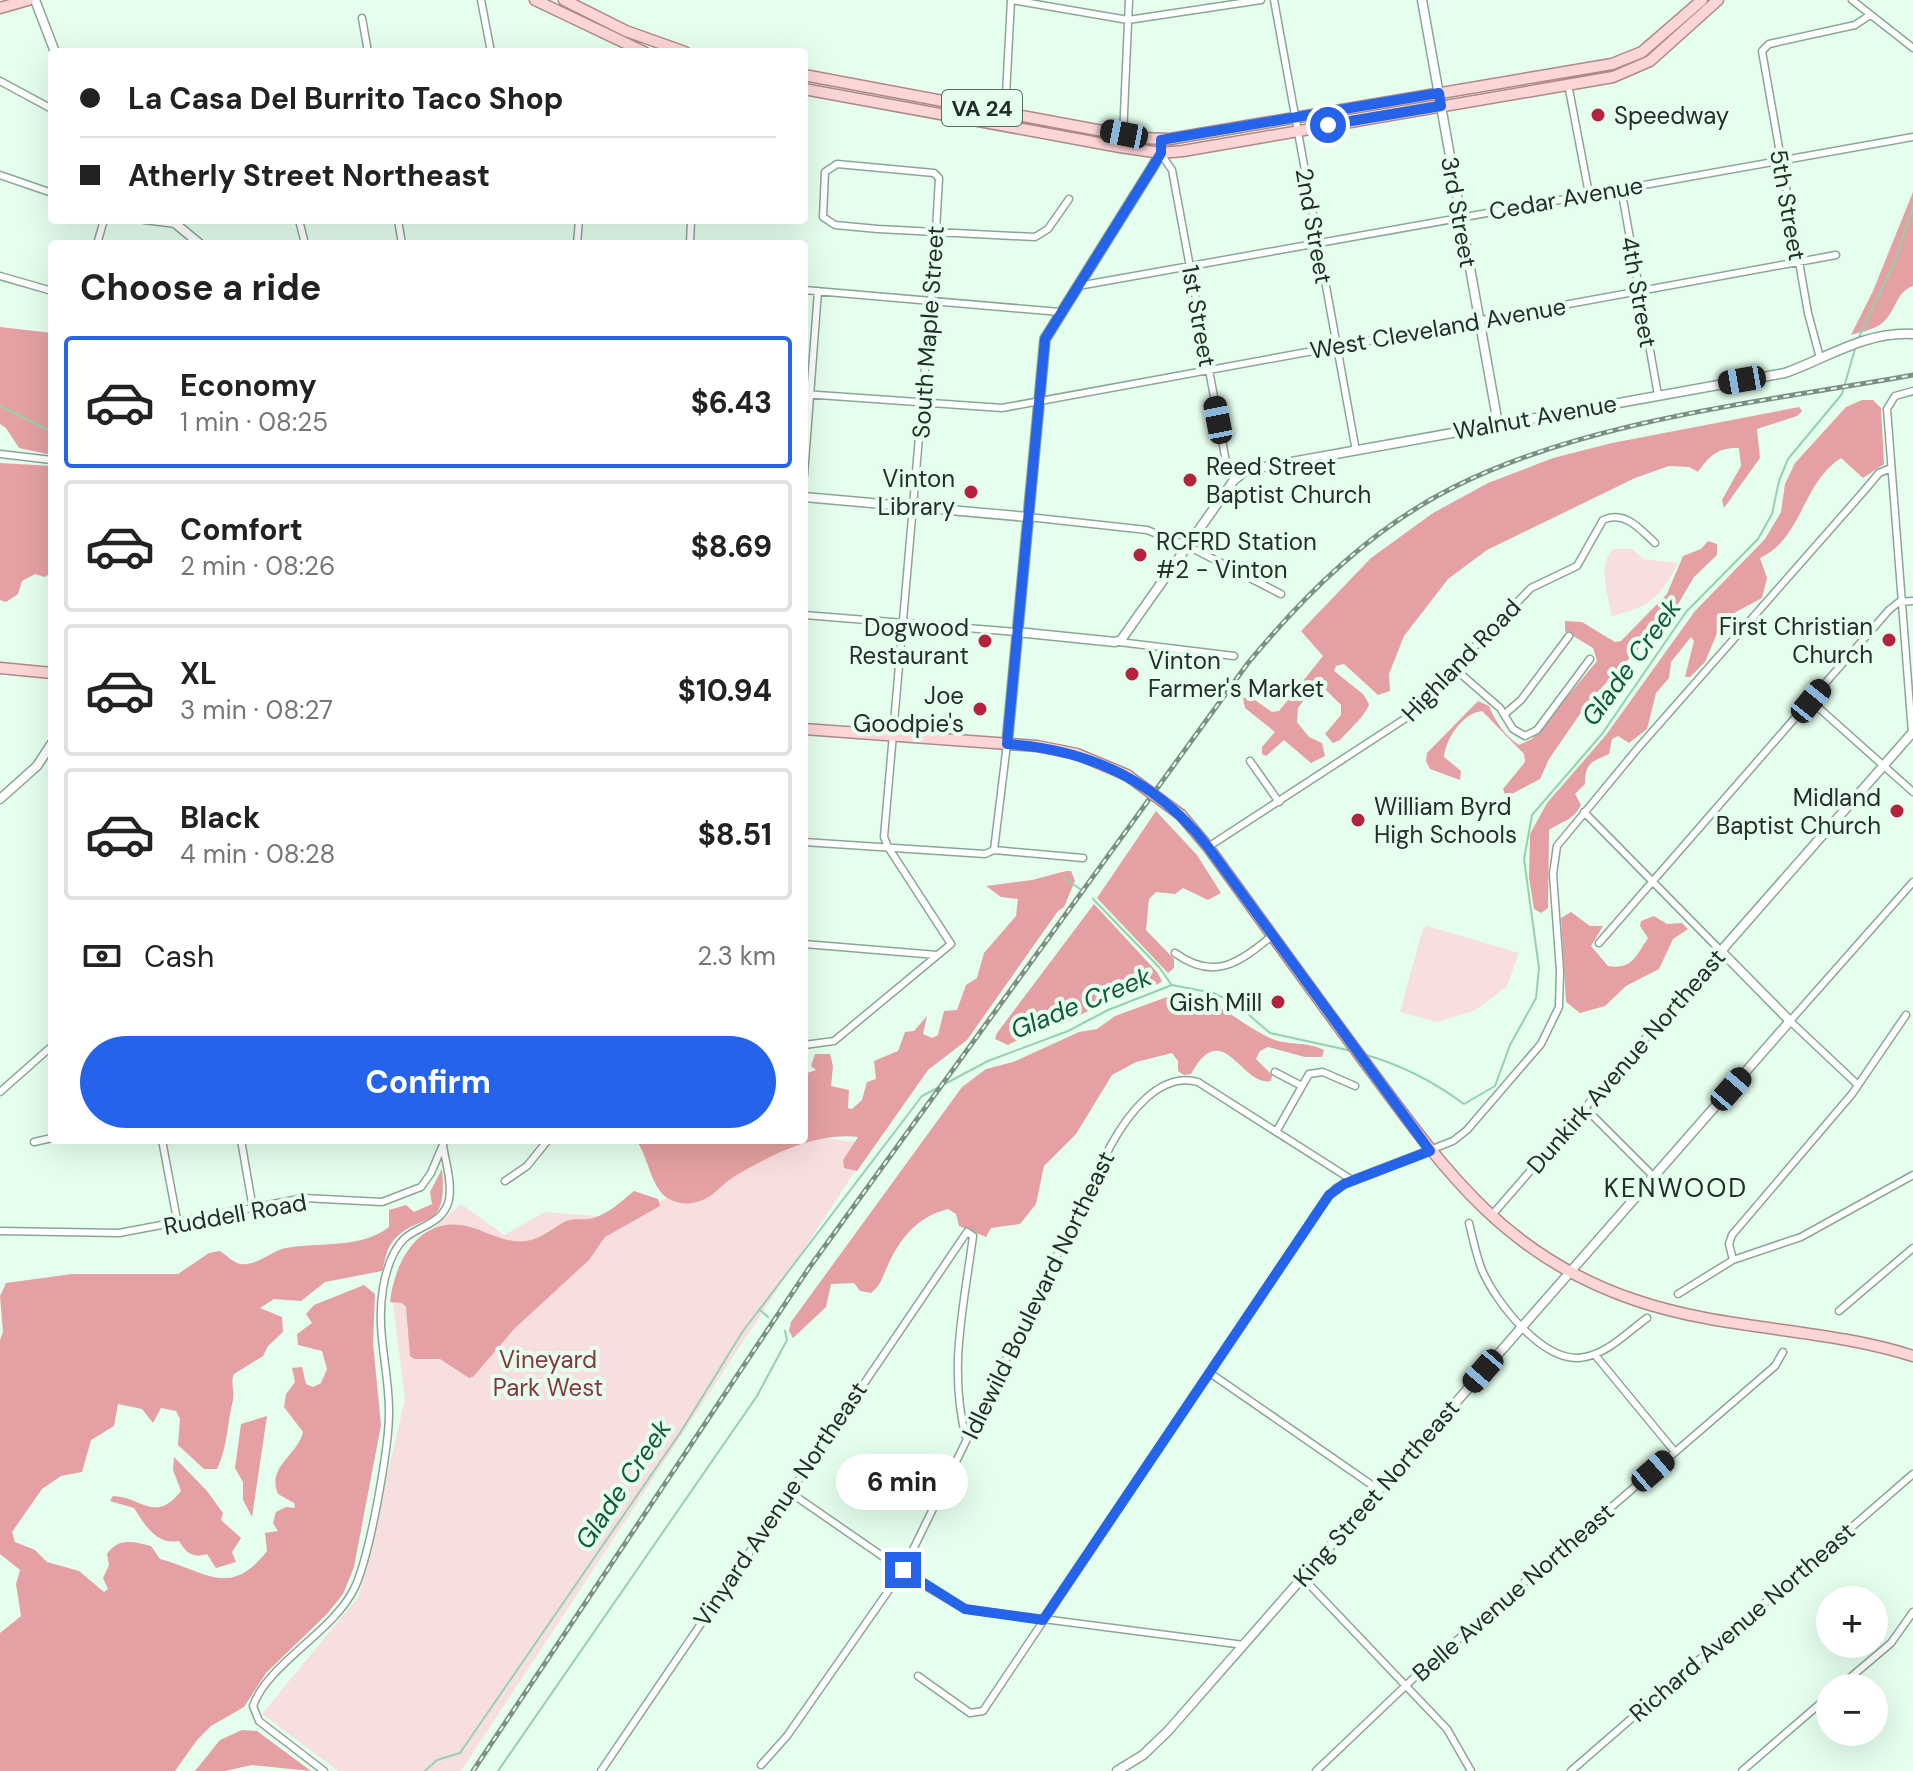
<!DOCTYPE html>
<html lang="en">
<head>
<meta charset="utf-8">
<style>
  body { margin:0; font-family:"DM Sans",sans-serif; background:#f6f6f6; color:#222; height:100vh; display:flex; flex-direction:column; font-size:30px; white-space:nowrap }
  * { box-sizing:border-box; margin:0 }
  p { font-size:26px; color:#767676 }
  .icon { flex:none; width:44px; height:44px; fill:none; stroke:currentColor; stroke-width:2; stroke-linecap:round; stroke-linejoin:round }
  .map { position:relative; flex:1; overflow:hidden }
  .drawer { position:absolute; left:48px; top:240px; width:760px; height:904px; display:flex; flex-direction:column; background:#fff; border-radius:8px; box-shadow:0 8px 32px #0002 }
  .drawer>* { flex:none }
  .hud { position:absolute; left:48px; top:48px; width:760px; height:176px; border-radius:8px; box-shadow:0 8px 32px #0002; display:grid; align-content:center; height:176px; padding:0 32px; background:#fff }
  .fabs { position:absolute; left:1816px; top:1586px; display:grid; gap:16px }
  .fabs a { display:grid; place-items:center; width:72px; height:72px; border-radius:50%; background:#fff; box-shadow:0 8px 32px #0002; font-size:40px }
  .end { position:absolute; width:36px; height:36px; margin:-18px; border:10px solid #2563eb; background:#fff; box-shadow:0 0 0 4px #fff }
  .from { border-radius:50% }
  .bubble { position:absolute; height:56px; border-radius:28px; background:#fff; box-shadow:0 8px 32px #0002; font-size:26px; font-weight:700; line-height:56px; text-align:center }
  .car { position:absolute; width:24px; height:48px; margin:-24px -12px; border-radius:10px; box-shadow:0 0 6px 2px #0007; background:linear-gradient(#222 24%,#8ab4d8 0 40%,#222 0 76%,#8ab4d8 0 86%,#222 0) }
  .hud b { display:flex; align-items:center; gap:28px; height:76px; font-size:30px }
  .hud b+b { border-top:2px solid #e0e0e0 }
  .hud i { width:20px; height:20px; background:#222 }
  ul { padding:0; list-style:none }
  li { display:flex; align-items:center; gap:24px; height:132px; margin:0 16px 12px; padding:0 16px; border:4px solid #e0e0e0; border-radius:8px }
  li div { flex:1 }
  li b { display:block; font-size:30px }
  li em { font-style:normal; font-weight:700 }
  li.on { border-color:#2563eb }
  li>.icon { width:72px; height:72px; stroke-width:1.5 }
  h2 { padding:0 32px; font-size:36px; line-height:96px }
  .pay { display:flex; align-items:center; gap:20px; height:88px; padding:0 32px; font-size:30px }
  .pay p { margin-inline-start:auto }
  .cta { display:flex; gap:16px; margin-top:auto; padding:16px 32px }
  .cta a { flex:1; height:92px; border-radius:48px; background:#2563eb; color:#fff; font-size:32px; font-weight:700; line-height:92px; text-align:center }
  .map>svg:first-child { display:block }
  .green { fill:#f8dfdf }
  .forest { fill:#e4a0a2 }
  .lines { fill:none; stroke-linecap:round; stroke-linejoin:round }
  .stream { stroke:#94d2ae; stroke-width:2 }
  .minor-casing { stroke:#8aa795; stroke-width:9 }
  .tertiary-casing { stroke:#8aa795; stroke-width:11 }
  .secondary-casing { stroke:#8aa795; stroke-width:12 }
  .primary-casing { stroke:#ae8987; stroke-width:13 }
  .minor { stroke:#fff; stroke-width:6 }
  .tertiary { stroke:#fff; stroke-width:8 }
  .secondary { stroke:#feeaeb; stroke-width:9 }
  .primary { stroke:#fcd6d6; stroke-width:10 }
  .rail-casing { stroke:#7d8f84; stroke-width:5 }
  .rail { stroke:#e5feee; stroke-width:2; stroke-dasharray:6; stroke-linecap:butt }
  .primary-bridge-casing { stroke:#ae8987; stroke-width:13; stroke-linecap:butt }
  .primary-bridge { stroke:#fcd6d6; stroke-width:10 }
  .route { stroke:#2563eb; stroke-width:10 }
  .poi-dot { fill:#b4223d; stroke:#e5feee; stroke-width:3 }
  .labels { text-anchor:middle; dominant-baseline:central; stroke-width:8; stroke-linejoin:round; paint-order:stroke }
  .shield { fill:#e5feee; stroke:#5c6c63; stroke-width:2 }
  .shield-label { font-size:22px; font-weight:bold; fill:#222e27 }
  .poi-label { font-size:24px; fill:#222e27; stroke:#e5feee; text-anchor:end }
  .street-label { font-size:24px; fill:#222e27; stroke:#e5feee }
  .park-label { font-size:24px; fill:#88363e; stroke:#e5feee }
  .water-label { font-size:26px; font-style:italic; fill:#0f5a39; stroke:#e5feee }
  .neighbourhood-label { font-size:26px; letter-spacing:2px; fill:#222e27; stroke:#e5feee }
</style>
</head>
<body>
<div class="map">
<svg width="1913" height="1771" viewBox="0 0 1913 1771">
  <rect width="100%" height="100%" fill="#e5feee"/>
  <path class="green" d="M1613 549H1632L1644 559 1678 563C1659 599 1651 606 1612 616 1608 595 1597 567 1613 549Z
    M1427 926 1519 953 1507 986 1476 1010 1437 1022 1400 1012 1423 928Z
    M807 1136 873 1144 461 1771H338L262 1714 359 1596 405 1399 392 1296 421 1239 461 1204 504 1235 545 1212 622 1218Z"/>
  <path class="forest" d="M1913 192V286C1895 292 1896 313 1881 324 1873 330 1860 332 1851 335L1873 291Z
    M0 327 52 333V455L19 448 6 428 0 424Z
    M1862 400H1873L1881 408 1884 464 1863 478 1841 458C1802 483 1802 539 1760 558L1767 578 1762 598 1723 619 1705 662 1690 677H1685L1694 641 1691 637 1671 662 1669 678 1656 693 1647 729 1629 743 1618 736 1612 739 1609 754C1592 762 1585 762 1585 784L1575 794 1581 805C1573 821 1562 821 1549 830L1548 908 1541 913 1534 909 1529 877 1530 834 1547 803 1606 735 1695 611 1765 539 1781 512 1785 484 1795 463 1846 407Z
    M1799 407 1802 411 1797 416 1757 429 1760 458 1724 508 1722 500 1741 466 1739 448C1718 447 1709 456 1698 472L1689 467 1669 466 1635 478 1487 550 1448 579 1404 636 1389 674 1390 691 1378 695 1344 664 1336 666 1334 671 1363 694 1369 704C1367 714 1348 731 1340 740L1333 743 1325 734 1341 715V705L1321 685H1315L1298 708 1297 722 1309 737 1322 743 1325 756 1311 763 1284 740 1266 756 1262 754V747L1275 732 1245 708 1243 698H1252L1272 712 1279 711 1323 656 1301 631 1371 558 1433 513 1488 483 1553 458 1612 443Z
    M0 463 52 466V572L45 577 35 574 22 581 18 594 6 602 0 600Z
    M1708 541 1717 544V555L1694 577 1674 611 1589 701 1549 759 1540 779 1506 797 1503 789 1525 762 1524 754 1482 711C1463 713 1446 738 1444 757L1461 771 1460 780 1430 769 1426 761 1427 753 1478 701 1489 706C1495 721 1505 736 1519 745L1532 739 1597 661 1593 648 1565 631V621L1582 622 1615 642 1621 641 1667 594 1683 556 1701 549Z
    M1156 811 1197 855 1221 893 1208 900 1183 888 1175 894 1156 892 1149 899 1146 930 1174 959V968L1168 973 1097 898Z
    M1066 871H1071L1075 881 1064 907 1058 911 967 1040 928 1070 857 1171 844 1168 843 1160 858 1137C816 1132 770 1155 735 1176 723 1183 713 1197 700 1201 691 1205 678 1204 669 1199 650 1188 649 1157 636 1140H804V1074L816 1070 811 1066 815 1054H830L833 1066 831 1086 849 1090 848 1108 852 1109 862 1100 867 1082 876 1079 874 1061 898 1051 905 1032 914 1031 927 1016 923 1034 932 1038 938 1035 944 1011 957 1010 966 985 977 978 984 953 1016 916 1018 899 1001 897 986 886 1032 880Z
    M1094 904 1157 972 1162 981C1148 993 1128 993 1111 990L1088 1011 1065 1023 1042 1027 1008 1045 995 1039 997 1033Z
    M1571 912 1590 926H1603L1591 946 1608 966C1632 970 1636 956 1648 938L1640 926 1641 921 1654 916 1667 924 1682 923 1688 929 1673 939 1659 969 1626 986 1605 1006 1580 1013 1566 1002 1561 918Z
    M1175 994C1223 1000 1231 1019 1270 1038 1286 1046 1307 1041 1324 1050L1322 1057H1305L1268 1047 1260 1051 1256 1059 1272 1075 1271 1081C1242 1088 1223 1015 1191 1074L1184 1075 1178 1071V1061L1172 1053 1136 1062 1112 1075 1076 1134 1044 1166 1036 1204 1020 1224 991 1228 986 1237 959 1226 956 1214 948 1209C917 1217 900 1238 887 1267 882 1278 881 1285 871 1293L860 1291 854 1283 831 1284 826 1307 793 1338 789 1331 791 1322 962 1087 986 1069 1013 1062 1079 1032 1097 1029 1115 1016Z
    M442 1169C448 1236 421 1209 393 1241 386 1249 385 1261 382 1271L325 1282 301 1301 274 1299 260 1308 282 1317 283 1332 268 1346 263 1356 234 1374C230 1383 235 1390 233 1400 227 1423 228 1446 217 1469H204L178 1445 180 1419 176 1411 161 1408 153 1423 142 1409 118 1404 114 1426 91 1440 82 1472 61 1476 42 1489 12 1532 15 1542 35 1550 47 1562 79 1571 104 1592 108 1589 103 1578 109 1565 107 1554C119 1537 133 1542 151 1546L160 1559C205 1571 230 1599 267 1551L265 1533 278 1531 273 1523 276 1512 286 1507 295 1508 294 1503 278 1494C266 1467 298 1455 303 1432L284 1407 286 1394 295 1382 292 1368 302 1367 306 1384 313 1387 321 1383 327 1369 322 1351 298 1345 297 1334 312 1323 306 1314 314 1305 364 1285 375 1294 373 1343 381 1425 354 1567 343 1594 327 1614 266 1673 244 1707 211 1726 197 1740 175 1771H0V1633L21 1616 16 1584 20 1570 0 1554V1340L3 1332 0 1296 6 1283 72 1274H178L209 1253 220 1251C226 1255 234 1263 240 1264 255 1267 271 1251 286 1248 319 1242 361 1249 389 1227V1210L406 1205 414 1212 432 1204 430 1192Z
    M634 1191 658 1199 660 1206 605 1237 589 1260 514 1329 473 1377 469 1378 440 1359H414L410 1356 406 1307 402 1303 390 1302C394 1265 416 1219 461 1225 483 1228 501 1244 526 1241 540 1239 552 1229 564 1222 574 1217 583 1221 594 1218 609 1213 622 1201 634 1191Z
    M267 1416 252 1517 243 1500V1482L235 1468 241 1424Z
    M174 1457 207 1491 223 1513 221 1520 241 1538 232 1552 236 1562 216 1568 207 1554C193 1558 187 1554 179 1541 156 1545 145 1525 134 1508L110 1501 113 1496C142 1497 155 1524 181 1491L173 1470Z
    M242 1730 257 1731 311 1771 252 1765 225 1771H195L220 1740Z"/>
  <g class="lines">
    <path class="stream" d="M1858 339 1897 256 1913 206
      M0 406 52 432
      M1064 878 1080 889
      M1093 899 1159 967 1171 984
      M1366 1055C1402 1065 1434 1082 1464 1104L1495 1086 1510 1045 1536 998 1539 968 1524 859 1532 815 1602 734 1686 612 1758 539 1772 514 1779 481 1788 459 1842 394 1855 349
      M760 1310 768 1317
      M425 1771 437 1760 460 1753 680 1433 743 1331 922 1096 988 1061 1068 1031 1108 1010 1172 985 1213 993 1235 1003 1270 1033 1352 1051
      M498 1771 757 1396 787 1340 785 1331"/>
    <defs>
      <path id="minor" d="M481 0 491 52
        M1012 0 1128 20 1261 0
        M1274 0 1356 451
        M1852 0 1913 48
        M362 18 368 52
        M0 81 52 109
        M1568 84 1589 194
        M1005 114 1011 0
        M1123 136 1129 0
        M1161 154 1172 170 1227 467 1234 480
        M0 175 52 193
        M1621 188 1658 395
        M144 220 176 224
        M299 220 305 244
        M398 220 402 244
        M97 244 104 220
        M577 244 579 220
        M690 244 691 220
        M0 276 52 291
        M1078 286 1913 137
        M804 290 1060 312
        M1820 358 1808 313 1762 51 1769 44 1855 25 1870 15
        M804 394 1002 408 1836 255
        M0 454 52 460
        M804 475 818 291
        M1028 517 1147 530 1188 546 1281 594
        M804 615 1017 632
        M1119 642 1234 656
        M1455 669 1500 708 1513 729 1525 736 1537 730 1590 659
        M1811 701 1913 792
        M1506 713 1521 700 1569 636
        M1912 733 1887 409 1895 396 1913 391
        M1250 761 1279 802
        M804 842 985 854 994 850 1083 858
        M1208 847 1406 718 1531 588 1577 566 1603 520C1625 510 1640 529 1655 543
        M994 850 1007 744
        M1599 943 1889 610 1899 602 1913 601
        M804 944 937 955
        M1175 953C1215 982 1240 962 1273 935
        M804 1045 834 1041 951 944 888 847 884 837 934 266 939 178 934 173 837 164 825 172 823 217 835 225 878 229 1035 237 1048 229 1069 199
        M1275 1072 1300 1085
        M1858 1085 1790 1021 1913 882
        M0 1092 52 1046
        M1585 1108 1655 1178
        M1276 1132 1309 1074 1323 1072 1355 1086
        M162 1140 178 1225
        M241 1140 253 1209
        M34 1142 52 1138
        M505 1181 527 1166 548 1140
        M1492 1215 1721 951 1584 812
        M1469 1223C1473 1239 1476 1255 1482 1270 1496 1303 1545 1366 1585 1357 1608 1353 1629 1331 1647 1318
        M0 1231 119 1233 304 1198 382 1202 421 1187 431 1173 445 1140
        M1733 1260 1729 1244 1732 1235 1852 1094 1906 1015
        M1678 1294 1733 1260 1801 1237 1913 1175
        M1839 1311 1913 1248
        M1595 1355 1675 1452
        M1210 1373 1379 1490
        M788 1491 924 1585 965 1609 1244 1645
        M1302 1577 1447 1729 1471 1771
        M918 1676 970 1713 983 1711 1322 1205 1336 1188 1352 1180
        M1838 1688 1891 1643 1913 1612
        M761 1765 787 1736 903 1570 1111 1145C1127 1116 1159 1071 1198 1082L1352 1180 1453 1141 1467 1130 1541 1044 1559 1007 1560 971 1553 874 1557 846 1638 748 1864 491 1879 473 1891 468
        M324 1771 259 1721 253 1706C268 1663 334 1632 355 1587 370 1554 390 1445 389 1408 388 1365 376 1332 383 1288 386 1271 392 1250 405 1238 420 1225 443 1224 449 1200 452 1183 446 1163 443 1146
        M601 1771 967 1232 973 1236C964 1306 948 1368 966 1438
        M1316 1771 1419 1673 1775 1366 1783 1352
        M1571 1771 1913 1474
        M1742 1771 1830 1695"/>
      <path id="tertiary" d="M35 0 55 52
        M1422 0 1498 424
        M171 220 200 244
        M804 497 1028 517
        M1017 632 1115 642 1121 640 1234 480 1247 470 1785 373C1827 358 1866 331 1913 334
        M0 799 37 766 52 743
        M1117 1771 1143 1755 1168 1731 1790 1021 1721 951 1913 732"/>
      <path id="secondary" d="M1007 744 1045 339 1152 168 1161 153V140"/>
      <path id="primary" d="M535 0 644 52
        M564 0 626 31 685 52
        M0 8 28 0
        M804 75 1140 138 1170 139 1612 64 1642 52 1702 0
        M804 89 1120 147 1161 153 1183 151 1613 77 1650 61 1718 0
        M0 668 52 673
        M804 729 1037 746 1077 754 1127 775
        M1181 815 1208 847C1259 917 1309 987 1361 1057 1441 1165 1501 1255 1635 1300 1725 1331 1822 1327 1913 1356"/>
    </defs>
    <use href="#minor" class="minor-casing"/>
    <use href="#tertiary" class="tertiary-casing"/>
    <use href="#secondary" class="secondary-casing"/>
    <use href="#primary" class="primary-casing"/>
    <use href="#minor" class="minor"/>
    <use href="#tertiary" class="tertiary"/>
    <use href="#secondary" class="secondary"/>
    <use href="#primary" class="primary"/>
    <defs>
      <path id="rail" d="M473 1771 809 1268 1248 663C1306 593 1372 528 1454 487 1590 419 1764 402 1913 375"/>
    </defs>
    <use href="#rail" class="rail-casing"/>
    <use href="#rail" class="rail"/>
    <defs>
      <path id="primary-bridge" d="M1127 775 1181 815"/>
    </defs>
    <use href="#primary-bridge" class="primary-bridge-casing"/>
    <use href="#primary-bridge" class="primary-bridge"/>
  </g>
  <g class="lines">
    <path class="route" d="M903 1570 965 1609 1043 1620 1329 1195 1344 1184 1430 1151 1208 847C1157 781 1089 749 1007 744L1045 339 1152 168 1161 153V140L1439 93 1441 106 1328 125"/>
  </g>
  <g class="poi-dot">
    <circle cx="1598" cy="115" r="8"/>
    <circle cx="1190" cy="480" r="8"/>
    <circle cx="971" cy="492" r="8"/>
    <circle cx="1140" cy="555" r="8"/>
    <circle cx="1889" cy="640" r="8"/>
    <circle cx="985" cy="641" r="8"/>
    <circle cx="1132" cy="674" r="8"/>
    <circle cx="980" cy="709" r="8"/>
    <circle cx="1897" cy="811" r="8"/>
    <circle cx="1358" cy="820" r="8"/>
    <circle cx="1278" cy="1002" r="8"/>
  </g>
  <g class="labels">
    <rect class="shield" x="942" y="90" width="80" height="36" rx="6"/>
    <g class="shield-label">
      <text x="982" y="108">VA 24</text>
    </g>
    <g class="poi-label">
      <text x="1614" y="115" text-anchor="start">Speedway</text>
      <text x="1206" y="466" text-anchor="start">Reed Street<tspan x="1206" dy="28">Baptist Church</tspan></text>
      <text x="955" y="478">Vinton<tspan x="955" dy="28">Library</tspan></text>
      <text x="1156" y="541" text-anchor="start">RCFRD Station<tspan x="1156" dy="28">#2 - Vinton</tspan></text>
      <text x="1873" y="626">First Christian<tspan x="1873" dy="28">Church</tspan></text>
      <text x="969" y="627">Dogwood<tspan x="969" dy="28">Restaurant</tspan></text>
      <text x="1148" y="660" text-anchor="start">Vinton<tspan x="1148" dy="28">Farmer's Market</tspan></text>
      <text x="964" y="695">Joe<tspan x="964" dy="28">Goodpie's</tspan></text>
      <text x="1881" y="797">Midland<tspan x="1881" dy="28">Baptist Church</tspan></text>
      <text x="1374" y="806" text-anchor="start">William Byrd<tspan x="1374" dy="28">High Schools</tspan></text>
      <text x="1262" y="1002">Gish Mill</text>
    </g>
    <g class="street-label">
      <text transform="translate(1566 198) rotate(-10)">Cedar Avenue</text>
      <text transform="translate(1788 205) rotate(80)">5th Street</text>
      <text transform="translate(1459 212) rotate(80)">3rd Street</text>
      <text transform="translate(1314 226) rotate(80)">2nd Street</text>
      <text transform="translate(1639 292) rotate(80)">4th Street</text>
      <text transform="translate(1199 316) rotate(80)">1st Street</text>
      <text transform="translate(1438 328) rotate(-10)">West Cleveland Avenue</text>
      <text transform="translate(928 332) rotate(-86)">South Maple Street</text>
      <text transform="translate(1535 417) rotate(-10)">Walnut Avenue</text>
      <text transform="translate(1461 660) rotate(-46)">Highland Road</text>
      <text transform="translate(1626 1061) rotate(-49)">Dunkirk Avenue Northeast</text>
      <text transform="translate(235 1214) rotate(-10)">Ruddell Road</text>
      <text transform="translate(1038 1295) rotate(-64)">Idlewild Boulevard Northeast</text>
      <text transform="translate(1376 1493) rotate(-49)">King Street Northeast</text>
      <text transform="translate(780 1504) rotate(-56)">Vinyard Avenue Northeast</text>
      <text transform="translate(1513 1592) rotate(-41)">Belle Avenue Northeast</text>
      <text transform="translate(1742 1622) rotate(-41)">Richard Avenue Northeast</text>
    </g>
    <g class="park-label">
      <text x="548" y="1359">Vineyard<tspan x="548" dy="28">Park West</tspan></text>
    </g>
    <g class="water-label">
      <text transform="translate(1631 662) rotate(-54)">Glade Creek</text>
      <text transform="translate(1081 1003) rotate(-22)">Glade Creek</text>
      <text transform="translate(623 1484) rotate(-56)">Glade Creek</text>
    </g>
    <g class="neighbourhood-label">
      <text x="1676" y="1188">KENWOOD</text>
    </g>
  </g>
</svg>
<div class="fabs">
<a>+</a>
<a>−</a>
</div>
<i class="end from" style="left:1328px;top:125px"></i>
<i class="end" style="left:903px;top:1570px"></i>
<div class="bubble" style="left:836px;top:1454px;width:132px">6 min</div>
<i class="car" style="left:1124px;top:134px;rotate:281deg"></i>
<i class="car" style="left:1742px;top:380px;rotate:260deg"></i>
<i class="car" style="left:1218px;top:420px;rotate:349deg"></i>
<i class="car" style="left:1811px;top:701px;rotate:39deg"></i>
<i class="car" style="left:1731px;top:1089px;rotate:41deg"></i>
<i class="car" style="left:1483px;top:1371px;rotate:221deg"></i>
<i class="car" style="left:1653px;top:1471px;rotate:49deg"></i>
<div class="hud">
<b><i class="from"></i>La Casa Del Burrito Taco Shop</b>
<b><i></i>Atherly Street Northeast</b>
</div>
<section class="drawer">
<h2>Choose a ride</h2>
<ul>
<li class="on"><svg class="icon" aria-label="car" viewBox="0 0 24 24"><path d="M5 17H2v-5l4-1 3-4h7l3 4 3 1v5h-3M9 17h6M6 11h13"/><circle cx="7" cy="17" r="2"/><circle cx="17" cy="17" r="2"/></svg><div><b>Economy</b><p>1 min · 08:25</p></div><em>$6.43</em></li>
<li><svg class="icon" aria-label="car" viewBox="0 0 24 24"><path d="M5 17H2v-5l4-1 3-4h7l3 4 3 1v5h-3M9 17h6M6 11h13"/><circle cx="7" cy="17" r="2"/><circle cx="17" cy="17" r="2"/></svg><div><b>Comfort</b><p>2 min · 08:26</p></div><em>$8.69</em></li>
<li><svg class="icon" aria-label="car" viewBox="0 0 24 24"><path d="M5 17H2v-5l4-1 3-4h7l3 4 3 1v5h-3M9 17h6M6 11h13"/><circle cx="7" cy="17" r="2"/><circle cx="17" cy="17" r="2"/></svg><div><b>XL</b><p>3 min · 08:27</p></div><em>$10.94</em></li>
<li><svg class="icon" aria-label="car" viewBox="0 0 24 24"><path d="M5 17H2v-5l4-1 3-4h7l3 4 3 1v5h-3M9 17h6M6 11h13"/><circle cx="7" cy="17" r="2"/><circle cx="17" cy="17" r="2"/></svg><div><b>Black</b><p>4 min · 08:28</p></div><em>$8.51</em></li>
</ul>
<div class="pay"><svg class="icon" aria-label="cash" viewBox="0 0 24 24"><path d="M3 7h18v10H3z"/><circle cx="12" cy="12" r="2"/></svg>Cash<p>2.3 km</p></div>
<div class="cta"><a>Confirm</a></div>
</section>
</div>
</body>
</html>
